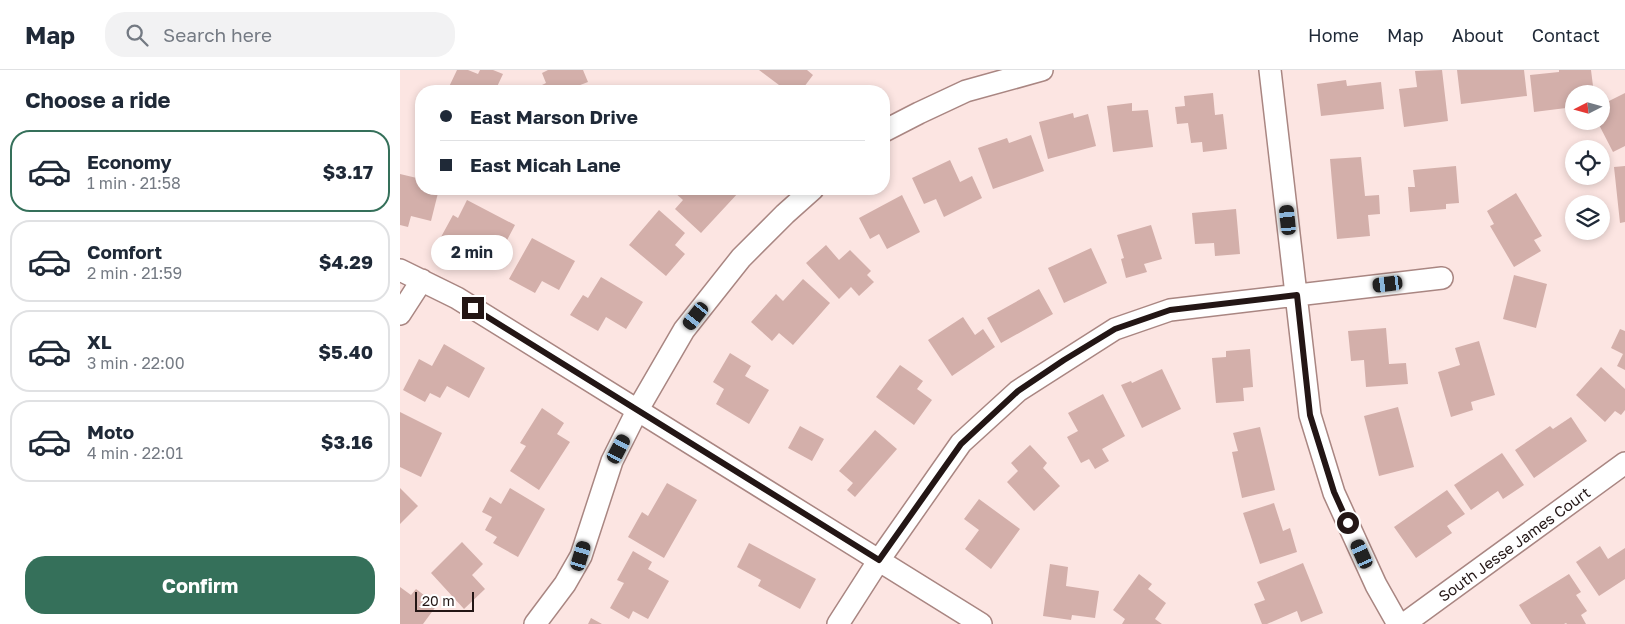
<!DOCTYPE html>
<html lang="en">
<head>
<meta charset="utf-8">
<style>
  body { margin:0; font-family:"Golos Text",sans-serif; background:#f2f2f3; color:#1f2937; height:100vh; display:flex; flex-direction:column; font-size:19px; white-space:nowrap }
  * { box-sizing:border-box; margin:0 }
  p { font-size:16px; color:#747a83 }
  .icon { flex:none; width:28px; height:28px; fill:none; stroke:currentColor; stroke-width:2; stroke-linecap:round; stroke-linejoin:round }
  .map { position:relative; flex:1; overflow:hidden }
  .side { display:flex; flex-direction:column; background:#fff; width:400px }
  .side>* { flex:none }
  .top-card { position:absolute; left:15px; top:15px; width:475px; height:110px; border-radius:20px; box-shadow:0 2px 8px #0003; display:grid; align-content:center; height:110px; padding:0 25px; background:#fff }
  .needle { width:32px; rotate:264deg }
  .controls { position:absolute; left:1165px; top:15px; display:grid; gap:10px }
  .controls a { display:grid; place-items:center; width:45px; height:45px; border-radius:50%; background:#fff; box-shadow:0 2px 8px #0003; font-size:25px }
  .scale { position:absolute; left:15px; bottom:12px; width:59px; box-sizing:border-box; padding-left:5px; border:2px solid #231615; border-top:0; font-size:14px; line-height:18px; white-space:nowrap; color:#231615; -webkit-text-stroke:4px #fff; paint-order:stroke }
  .end { position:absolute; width:22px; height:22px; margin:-11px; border:6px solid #231615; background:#fff; box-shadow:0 0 0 2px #fff }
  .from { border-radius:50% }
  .bubble { position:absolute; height:35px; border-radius:18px; background:#fff; box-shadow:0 2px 8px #0003; font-size:16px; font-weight:700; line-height:35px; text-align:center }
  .car { position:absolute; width:15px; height:30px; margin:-15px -8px; border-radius:6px; box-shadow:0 0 4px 1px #0007; background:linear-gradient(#222 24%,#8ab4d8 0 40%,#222 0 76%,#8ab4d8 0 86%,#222 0) }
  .top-card b { display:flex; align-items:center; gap:18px; height:48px; font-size:19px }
  .top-card b+b { border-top:1px solid #e0e1e3 }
  .top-card i { width:12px; height:12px; background:#1f2937 }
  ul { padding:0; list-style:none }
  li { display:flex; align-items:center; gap:15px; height:82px; margin:0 10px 8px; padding:0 15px; border:2px solid #e0e1e3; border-radius:20px }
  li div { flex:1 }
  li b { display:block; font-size:19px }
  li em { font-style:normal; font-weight:700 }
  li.selected { border-color:#35705a }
  li>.icon { width:45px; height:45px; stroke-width:1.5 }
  h2 { padding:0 25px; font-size:22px; line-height:60px }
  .action { display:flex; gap:10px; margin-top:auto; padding:10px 25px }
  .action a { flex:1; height:58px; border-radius:20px; background:#35705a; color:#fff; font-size:20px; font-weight:700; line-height:58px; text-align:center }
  header { display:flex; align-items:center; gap:30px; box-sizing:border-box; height:70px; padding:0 25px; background:#fff; border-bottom:1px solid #e0e1e3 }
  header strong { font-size:24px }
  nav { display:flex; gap:28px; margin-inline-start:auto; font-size:18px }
  .search { width:350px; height:45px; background:#f2f2f3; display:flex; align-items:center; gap:12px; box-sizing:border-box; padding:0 18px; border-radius:20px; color:#747a83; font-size:19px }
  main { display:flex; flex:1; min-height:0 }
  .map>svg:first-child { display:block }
  .building { fill:#d3afaa }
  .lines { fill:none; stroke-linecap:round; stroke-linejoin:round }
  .street-casing { stroke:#a98682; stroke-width:24 }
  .street { stroke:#fff; stroke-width:21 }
  .route { stroke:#231615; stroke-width:6 }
  .labels { text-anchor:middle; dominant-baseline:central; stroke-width:4.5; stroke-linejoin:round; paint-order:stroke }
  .street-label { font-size:15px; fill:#231615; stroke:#fff }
</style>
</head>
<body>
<header>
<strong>Map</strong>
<div class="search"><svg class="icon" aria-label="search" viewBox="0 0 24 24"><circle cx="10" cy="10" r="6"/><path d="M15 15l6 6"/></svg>Search here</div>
<nav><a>Home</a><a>Map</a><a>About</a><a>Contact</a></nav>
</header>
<main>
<section class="side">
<h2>Choose a ride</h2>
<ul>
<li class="selected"><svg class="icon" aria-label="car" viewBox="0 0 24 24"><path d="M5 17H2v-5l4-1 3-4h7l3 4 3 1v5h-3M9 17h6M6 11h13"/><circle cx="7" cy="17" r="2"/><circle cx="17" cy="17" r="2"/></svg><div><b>Economy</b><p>1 min · 21:58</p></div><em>$3.17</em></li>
<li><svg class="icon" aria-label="car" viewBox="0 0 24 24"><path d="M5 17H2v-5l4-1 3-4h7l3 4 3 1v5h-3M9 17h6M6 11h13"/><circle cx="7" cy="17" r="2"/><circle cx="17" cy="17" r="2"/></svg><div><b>Comfort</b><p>2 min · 21:59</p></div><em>$4.29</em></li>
<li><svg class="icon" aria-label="car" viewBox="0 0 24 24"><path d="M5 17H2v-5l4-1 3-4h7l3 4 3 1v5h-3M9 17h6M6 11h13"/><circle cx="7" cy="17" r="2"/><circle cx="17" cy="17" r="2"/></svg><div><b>XL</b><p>3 min · 22:00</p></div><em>$5.40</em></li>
<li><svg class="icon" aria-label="car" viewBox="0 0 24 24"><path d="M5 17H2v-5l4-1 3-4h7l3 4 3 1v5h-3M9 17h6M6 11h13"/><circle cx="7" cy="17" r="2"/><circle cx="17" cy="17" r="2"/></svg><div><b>Moto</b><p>4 min · 22:01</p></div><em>$3.16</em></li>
</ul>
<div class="action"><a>Confirm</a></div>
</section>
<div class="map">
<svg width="1225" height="554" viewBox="0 0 1225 554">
  <rect width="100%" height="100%" fill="#fce5e2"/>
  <path class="building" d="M57 0H68L78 4 80 0H93L103 4 95 21H47Z
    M148 0H183L188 12 175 17 177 21H142L140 16 146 13 142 3Z
    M359 0H407L413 5 401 21H387Z
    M1042 0 1048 51 1004 57 999 19 1017 17 1015 1Z
    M1057 0H1124L1127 26 1061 34Z
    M1159 0H1191L1194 24H1174V37L1134 42 1130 5 1159 2Z
    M946 10 947 16 981 12 984 39 921 46 917 14Z
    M813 23 815 45 823 44 827 79 803 82 802 72 791 73 788 53 777 54 775 37 785 36 784 26Z
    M1225 23V76L1213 82 1197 51H1201V35Z
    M732 33V41L748 40 753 77 713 82 707 36Z
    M673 43 674 48 688 44 696 76 648 89 639 52Z
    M631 65 644 101 593 119 578 78 607 68 609 73Z
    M961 87 965 126 979 125 980 144 968 145 970 166 937 169 930 89Z
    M550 90 560 112 572 106 582 128 544 147 536 129 524 134 512 108Z
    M1056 96 1059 133 1046 134V139L1010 142 1008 117H1015L1013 100Z
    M1225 96V152L1220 153 1214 97Z
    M0 104 21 109V119H39L31 151 11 146 8 157 0 155Z
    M277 119H336L339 122 301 163 275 139 283 130 274 122Z
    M1116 123 1142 166 1134 170 1141 181 1114 197 1090 156 1094 154 1087 141Z
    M502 125 520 162 487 179 479 164 470 169 459 148Z
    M67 130 115 155 98 187 72 173 68 181 41 167 53 145 58 148Z
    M836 139 840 184 815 186 814 173 795 174 792 143Z
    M259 140 285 163 275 175 285 184 266 206 229 175Z
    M751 155 762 189 744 194 747 202 726 208 721 189 724 188 717 165Z
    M132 168 175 191 159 220 142 211 135 223 109 209Z
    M426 175 439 190 450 180 471 201 467 205 474 212 459 226 451 217 439 229 406 193Z
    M691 178 707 213 664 233 648 198Z
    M1114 205 1147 214 1136 258 1103 249Z
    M201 207 243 232 226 259 206 247 198 261 170 245 183 225 188 228Z
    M403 209 430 233 393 275 379 263 372 271 351 252 376 224 383 231Z
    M639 219 653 244 601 273 587 248Z
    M563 247 575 265 583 259 595 277 552 306 528 270Z
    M986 258 989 294 1006 293 1008 314 966 317 964 290 951 291 948 261Z
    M1220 259 1225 261V300L1217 296 1223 284 1211 278Z
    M1079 271 1095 325 1071 332 1073 340 1051 347 1038 302 1060 295 1055 278Z
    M44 274 85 298 69 328 47 316 40 328 30 323 25 332 3 320 19 289 32 296Z
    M850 279 853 317 843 318 844 331 816 333 812 288 826 287V281Z
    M330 283 351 296 345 306 369 320 349 354 316 334 324 319 313 312Z
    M500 295 523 311 517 319 532 330 514 355 476 327Z
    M1201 297 1225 319V340L1221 345 1215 341 1205 352 1176 325Z
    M762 299 781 339 742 358 721 315 731 311 732 313Z
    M703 324 725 366 702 379 709 391 695 399 689 389 681 393 667 367 678 361 668 343Z
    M998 337 1014 397 979 406 964 346Z
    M142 338 164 353 157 364 170 372 139 420 110 401 126 376 120 373Z
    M0 342 42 363 21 407 0 397Z
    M1171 347 1187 371 1134 408 1115 380 1150 356 1153 359Z
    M400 356 424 369 412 391 388 378Z
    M860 357 875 420 842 428 832 382 838 381 833 363Z
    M475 360 497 379 455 427 447 420 453 413 439 401Z
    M630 375 647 393 643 398 660 416 634 441 607 412 618 401 611 393Z
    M1102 383 1124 415 1103 429 1098 421 1071 440 1054 415Z
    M267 413 297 430 264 488 228 467 242 442 248 446Z
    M0 418 18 436 0 454Z
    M110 418 145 439 118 487 93 473 97 467 85 460 92 447 82 442 90 427 101 434Z
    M1047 420 1065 444 1047 456 1052 463 1016 488 994 457Z
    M579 429 620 459 591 499 565 479 579 460 564 449Z
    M874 433 883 461 890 458 897 482 860 494 843 443Z
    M62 472 83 494 72 505 85 519 64 539 31 503Z
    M349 473 416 509 400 539 358 516 361 510 337 497Z
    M1200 476 1208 489 1225 478V509L1199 526 1176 492Z
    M233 481 252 492 248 499 269 511 248 549 233 541 229 549 210 538 224 513 217 510Z
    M903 493 923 543 901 552 897 541 867 554H862L854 534 865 530 857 512Z
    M650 494 668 497 666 516 699 521 695 548 672 545 671 550 643 546Z
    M739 504 752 514 748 519 766 533 755 549 762 554H722L725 549 713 540Z
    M1169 504 1181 522 1176 525 1187 541 1181 545 1186 554H1167L1166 553 1164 554H1131L1119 535Z
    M0 517 11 525 16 519 37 535 23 554H0Z
    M191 548 202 554H188Z"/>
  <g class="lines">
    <defs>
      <path id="street" d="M870 0 910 345 934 423 976 515 998 554
        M484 61 519 43 566 21 642 0
        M0 200 57 228 581 554
        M0 244 22 210
        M135 554 165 514 181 486 212 391 237 341 284 260 341 188 385 144 413 119
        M438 554 479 490 561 373 618 321 715 259 770 240 1042 208
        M1004 554 1225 393"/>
    </defs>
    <use href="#street" class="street-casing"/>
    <use href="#street" class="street"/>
  </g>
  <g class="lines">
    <path class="route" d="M73 238 479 490 561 374 618 321 664 290 715 259 770 240 897 225 910 345 934 422 948 453"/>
  </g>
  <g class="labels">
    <g class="street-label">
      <text transform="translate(1114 474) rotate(-36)">South Jesse James Court</text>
    </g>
  </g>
</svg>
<div class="controls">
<a><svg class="needle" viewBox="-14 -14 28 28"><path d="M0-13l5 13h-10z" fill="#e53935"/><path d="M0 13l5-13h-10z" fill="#747a83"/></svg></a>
<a><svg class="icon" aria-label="locate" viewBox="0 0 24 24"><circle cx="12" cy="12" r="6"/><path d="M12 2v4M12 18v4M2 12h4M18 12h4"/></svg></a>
<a><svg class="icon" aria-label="layers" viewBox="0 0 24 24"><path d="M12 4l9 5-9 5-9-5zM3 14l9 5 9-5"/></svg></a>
</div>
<div class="scale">20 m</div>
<i class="end from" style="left:948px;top:453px"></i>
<i class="end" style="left:73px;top:238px"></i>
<div class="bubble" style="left:31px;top:165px;width:82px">2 min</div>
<i class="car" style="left:888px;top:150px;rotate:354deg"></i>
<i class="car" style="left:988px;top:214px;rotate:263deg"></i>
<i class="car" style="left:296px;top:246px;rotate:218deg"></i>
<i class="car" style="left:219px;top:379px;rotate:28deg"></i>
<i class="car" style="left:962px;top:484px;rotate:336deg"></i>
<i class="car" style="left:181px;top:486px;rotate:17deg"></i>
<div class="top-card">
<b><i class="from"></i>East Marson Drive</b>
<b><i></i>East Micah Lane</b>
</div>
</div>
</main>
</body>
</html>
